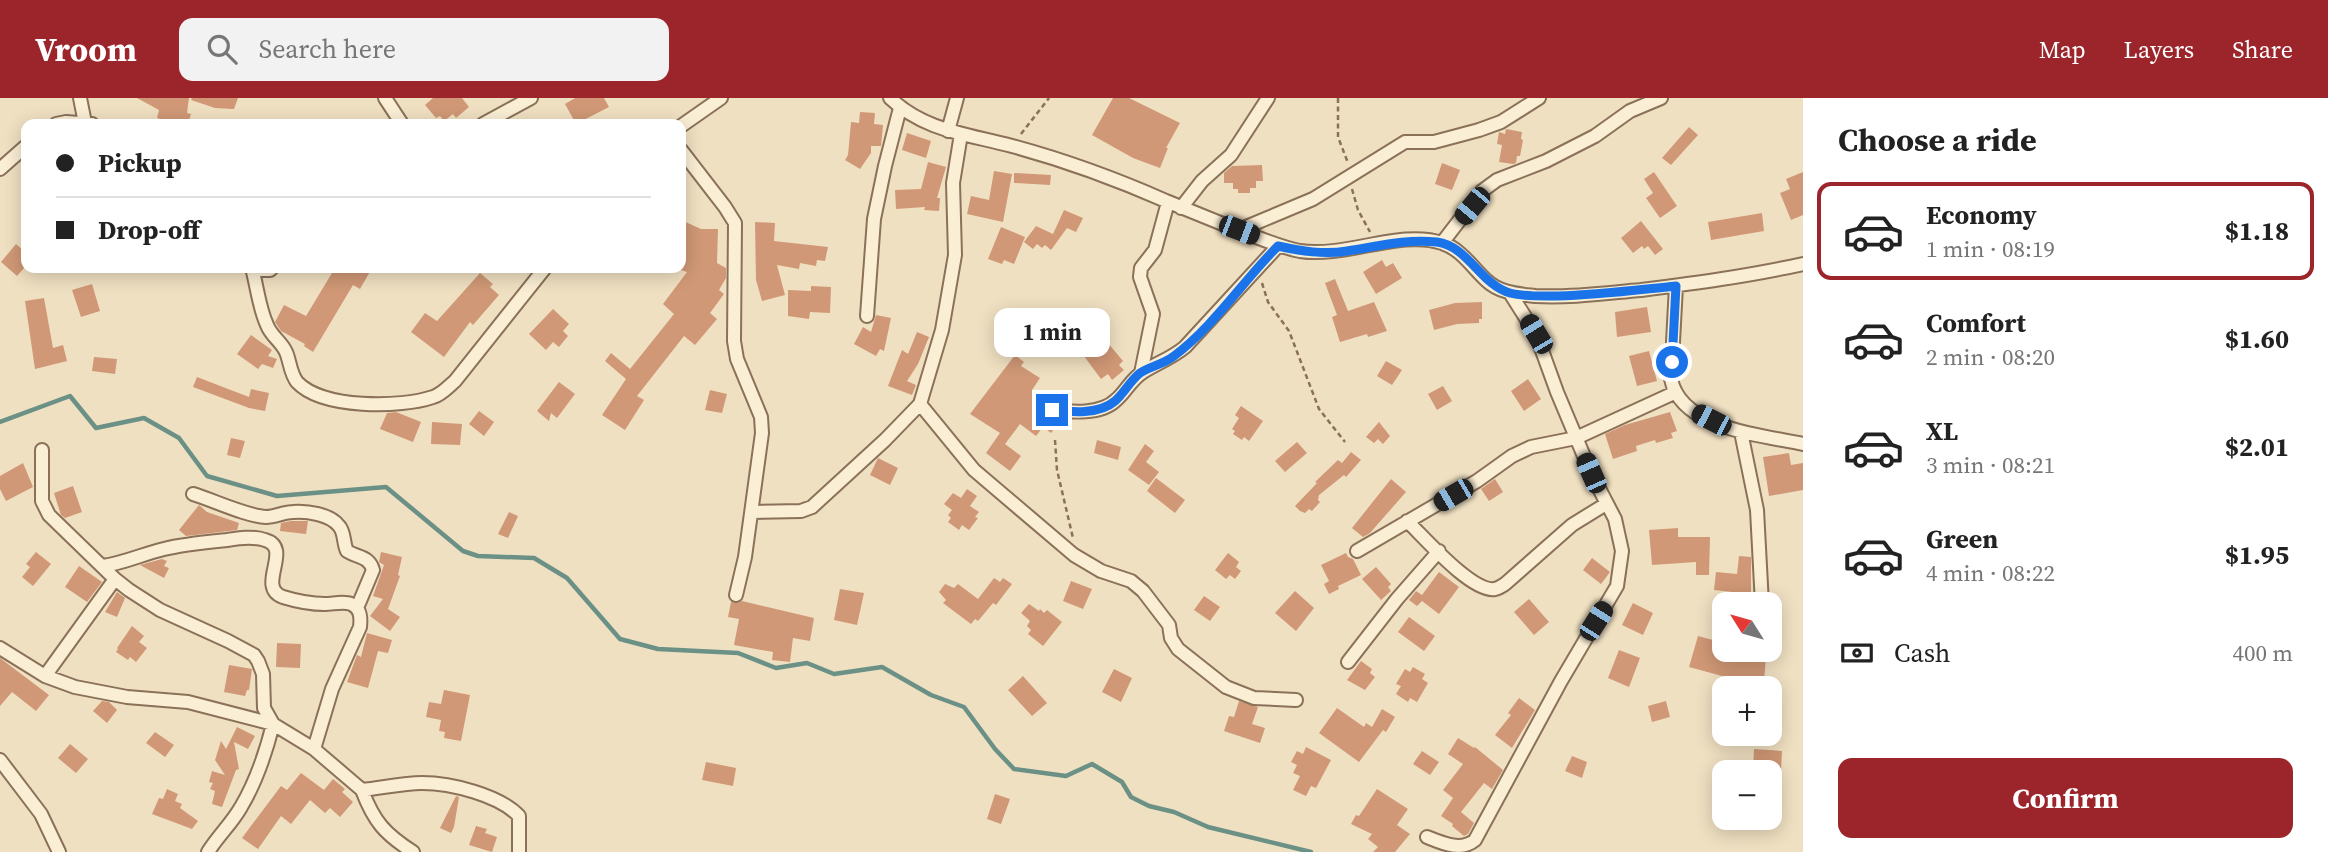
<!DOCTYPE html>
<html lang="en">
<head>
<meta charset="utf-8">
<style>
  body { margin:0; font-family:"Source Serif 4",serif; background:#f2f2f2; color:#222; height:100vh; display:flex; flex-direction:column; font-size:26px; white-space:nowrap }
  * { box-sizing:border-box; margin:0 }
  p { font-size:23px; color:#767676 }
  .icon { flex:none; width:38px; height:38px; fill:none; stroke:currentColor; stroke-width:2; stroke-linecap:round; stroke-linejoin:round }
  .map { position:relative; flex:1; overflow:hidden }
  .sheet { display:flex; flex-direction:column; background:#fff; width:525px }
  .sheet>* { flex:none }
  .guide { position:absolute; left:21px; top:21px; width:665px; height:154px; border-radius:14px; box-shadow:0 4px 18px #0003; display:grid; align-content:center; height:154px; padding:0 35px; background:#fff }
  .needle { width:46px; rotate:307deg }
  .fabs { position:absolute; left:1712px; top:494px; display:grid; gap:14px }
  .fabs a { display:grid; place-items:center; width:70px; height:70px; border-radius:14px; background:#fff; box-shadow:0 4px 18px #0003; font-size:35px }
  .end { position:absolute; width:32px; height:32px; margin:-16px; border:9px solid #1a73e8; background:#fff; box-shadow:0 0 0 4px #fff }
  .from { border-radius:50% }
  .bubble { position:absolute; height:49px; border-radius:14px; background:#fff; box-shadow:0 4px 18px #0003; font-size:23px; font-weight:700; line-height:49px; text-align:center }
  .car { position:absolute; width:21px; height:42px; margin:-21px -10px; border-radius:9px; box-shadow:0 0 5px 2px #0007; background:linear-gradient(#222 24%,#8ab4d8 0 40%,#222 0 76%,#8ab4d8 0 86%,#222 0) }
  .guide b { display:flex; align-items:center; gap:24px; height:66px; font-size:26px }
  .guide b+b { border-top:2px solid #e0e0e0 }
  .guide i { width:18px; height:18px; background:#222 }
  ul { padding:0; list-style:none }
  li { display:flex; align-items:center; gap:21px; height:98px; margin:0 14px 10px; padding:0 21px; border:4px solid transparent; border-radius:14px }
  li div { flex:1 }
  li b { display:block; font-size:26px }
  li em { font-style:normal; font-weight:700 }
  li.on { border-color:#9c252b }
  li>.icon { width:63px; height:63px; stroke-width:1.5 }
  h2 { padding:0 35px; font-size:32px; line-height:84px }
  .pay { display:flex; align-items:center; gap:18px; height:77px; padding:0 35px; font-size:26px }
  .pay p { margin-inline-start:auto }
  .button { display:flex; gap:14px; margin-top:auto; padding:14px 35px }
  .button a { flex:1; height:80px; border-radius:14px; background:#9c252b; color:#fff; font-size:28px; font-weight:700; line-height:80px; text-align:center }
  header { display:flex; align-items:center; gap:42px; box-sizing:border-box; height:98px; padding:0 35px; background:#9c252b; color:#fff }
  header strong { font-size:33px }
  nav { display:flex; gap:38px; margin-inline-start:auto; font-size:24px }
  .search { width:490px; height:63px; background:#f2f2f2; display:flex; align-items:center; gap:18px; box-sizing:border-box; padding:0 24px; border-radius:14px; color:#767676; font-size:26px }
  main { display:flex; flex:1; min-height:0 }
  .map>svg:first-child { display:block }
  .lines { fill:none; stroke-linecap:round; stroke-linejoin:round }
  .stream { stroke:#6b9186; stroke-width:4.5 }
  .building { fill:#d09876 }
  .minor-casing { stroke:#8a7158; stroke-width:16 }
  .path { stroke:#8a7158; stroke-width:2.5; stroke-dasharray:5 3.5; stroke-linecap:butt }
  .minor { stroke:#faeed5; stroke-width:12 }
  .route { stroke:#1a73e8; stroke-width:9 }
</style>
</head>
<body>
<header>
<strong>Vroom</strong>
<div class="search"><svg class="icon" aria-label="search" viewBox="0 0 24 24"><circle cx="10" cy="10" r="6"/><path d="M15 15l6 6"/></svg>Search here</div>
<nav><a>Map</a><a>Layers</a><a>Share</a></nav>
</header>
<main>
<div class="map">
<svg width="1803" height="754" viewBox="0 0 1803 754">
  <rect width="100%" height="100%" fill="#f0e0c2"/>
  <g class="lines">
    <path class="stream" d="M0 324 70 298 96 330 144 320 179 340 207 378 277 398 386 389 463 453 478 458 534 460 567 480 620 541 658 551 738 555 776 570 807 565 834 576 882 569 931 597 964 609 995 651 1014 671 1066 678 1092 666 1122 684 1131 699 1149 708 1174 714 1208 729 1311 754"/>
  </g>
  <path class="building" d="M137 0H189L187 15 191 16 188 26H158L160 21 157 20 159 12Z
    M192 0H238L234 11 215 10 191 2Z
    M433 0H462L469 9 456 20 453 16 444 23 440 18 436 20 425 7Z
    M575 0H604L609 9 576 26 565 6Z
    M1113 0H1129L1180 25 1166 50H1168L1160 70 1133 60 1092 37Z
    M860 14 875 15 874 26 883 27 881 48H871V55L860 71 845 62 848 57 851 24 859 25Z
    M1689 29 1698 37 1671 67 1662 60Z
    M1506 31 1522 34 1521 41 1523 42 1520 58H1517L1516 65 1513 66 1499 64 1502 47 1497 46 1499 34 1505 36Z
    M907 35 931 43 926 60 902 52Z
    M928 64 946 69 937 100H940L939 113 924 112 925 109 896 111 895 92 921 91Z
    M1442 65 1460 72 1452 92 1435 86Z
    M1262 67 1263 83H1256V90H1250V95H1238V91H1233V85H1224V75L1232 68Z
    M994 73 1012 76 1003 124 967 116 971 98 989 102Z
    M1654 74 1677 108 1660 120 1646 100 1653 95 1644 81Z
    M1803 74V117L1791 122 1780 95 1790 91 1786 81Z
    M1014 75 1051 77 1050 87 1014 85Z
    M1064 112 1083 120 1076 134 1067 130 1051 152 1045 147 1042 150 1037 146 1033 151 1024 144 1036 128 1053 136Z
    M1762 115 1764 133 1711 142 1708 124Z
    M681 122 701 131H718L717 165 726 170V180L719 192 724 196 710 215 717 221 695 247 684 238 637 298 644 302 625 332 602 317 626 281 605 263 611 255 630 271 674 216 663 206 687 174 681 172Z
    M1641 123 1663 151 1655 157 1648 148 1644 151 1642 148 1633 155 1621 140Z
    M755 124 775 125 774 143 828 149 825 163 817 162 816 168 800 165 799 171 777 167 785 197 762 203 756 182Z
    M1001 129 1025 139 1014 166 1004 162 1002 166 988 161Z
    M16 146 26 155V160L22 165 25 169 17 178 1 164Z
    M1382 162 1386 169 1393 165 1402 180 1376 196 1363 174Z
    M335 170H372L360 191 353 187 313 254 304 248 305 246 281 233 275 224 284 207 306 218Z
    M480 175 493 186 490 189 499 197 473 227 470 224 444 259 411 234 425 215 437 223Z
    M1335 181 1348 213 1374 204 1387 233 1368 239 1367 236 1340 244 1332 219 1337 217 1325 185Z
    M92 186 100 213 81 219 72 192Z
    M811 188 831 189 830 215 810 214 809 221 788 218V192L811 193Z
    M44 200 53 250 63 247 67 263 35 271 25 203Z
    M1482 204V221H1479V225L1457 226 1434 232 1429 212 1455 205Z
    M1647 209 1651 234 1617 239 1615 214Z
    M553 211 569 226 563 233 568 238 559 249 553 244 546 252 529 236Z
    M876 217 891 220 884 253 880 251 876 258 854 246 863 229 871 234Z
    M1098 233 1123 263 1119 267 1124 272 1112 282 1108 276 1101 281 1078 250Z
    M917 234 929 239 918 266 907 283 916 287 912 297 888 288 902 252 908 256Z
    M251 237 272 252 268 258 277 261 273 270 262 266 258 271 237 256Z
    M1649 253 1657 283 1637 288 1629 258Z
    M1015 257 1024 264 1021 268 1040 280 1032 292 1048 304 1042 311 1044 316 1058 326 1051 335 1043 329 1036 338 1020 326 1005 346 1021 358 1010 373 986 355 1000 335 970 316Z
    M94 259 117 261 115 276 92 273Z
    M1386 263 1402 272 1392 287 1377 278Z
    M197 279 249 299 251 291 269 295 265 313 249 310 193 289Z
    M1528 281 1541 301 1524 313 1511 293Z
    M559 284 575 296 557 320 551 315 549 323 537 313Z
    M1443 288 1452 303 1437 312 1428 296Z
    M710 292 727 296 722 315 705 312Z
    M1241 308 1263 323 1249 343 1244 339 1242 342 1233 336 1235 333 1232 331 1239 320 1235 317Z
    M479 313 494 324 484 338 469 326Z
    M396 314 421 324 413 344 380 331 387 315Z
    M1670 314 1677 333 1671 335 1673 340 1656 345 1655 342 1636 348 1637 353 1613 361 1605 336 1625 327Z
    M432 324 462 326 460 347 431 346Z
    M1379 324 1390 338 1383 346 1378 341 1374 345 1366 339Z
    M231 340 245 343 240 360 227 357Z
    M1097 342 1121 349 1118 362 1094 355Z
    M1297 344 1307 355 1285 374 1275 363Z
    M1145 346 1154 353 1146 364 1159 374 1149 387 1128 372Z
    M1351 354 1361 362 1346 379 1344 377 1319 397 1318 402 1320 404 1312 413 1309 411 1305 415 1300 413 1295 408 1317 385 1315 384 1338 362 1342 365Z
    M1789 355 1791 367 1803 365V392L1769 398 1763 359Z
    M878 360 898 370 890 387 870 377Z
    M23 365 33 389 6 403 0 391V378Z
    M1156 380 1185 402 1175 415 1147 393Z
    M1391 381 1406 394 1370 435 1363 439 1352 430Z
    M1495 381 1503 394 1489 403 1481 391Z
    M73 388 82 414 65 420 61 417 54 395Z
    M967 391 977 398 970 408 979 414 975 419 978 420 969 432 962 427 959 432 948 424 951 420 948 417 952 412 944 406 953 395 961 400Z
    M199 407 207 414 239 425 237 432 186 438 179 432Z
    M509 414 518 418 508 440 498 436Z
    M291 423H308L306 436 280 433 281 425Z
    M1678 430V439H1710L1709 477H1696V464L1652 467 1649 432Z
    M36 454 51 466 33 488 22 479 30 469 26 466Z
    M381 454 402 459 398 477 400 478 388 511 400 519 390 533 370 518 383 501 373 498 384 467 379 464Z
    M1228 455 1239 464 1236 469 1241 473 1235 481 1230 477 1226 481 1215 472Z
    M1346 455 1348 459 1353 461 1361 477 1338 488 1339 491 1329 496 1324 486 1329 483 1321 467Z
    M1739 458 1751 459V496L1714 492 1716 474 1737 476Z
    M1592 460 1610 474 1601 486 1583 472Z
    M162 461 167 463 164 468 169 470 164 480 140 467Z
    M79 468 102 484 87 504 65 489Z
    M1376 469 1391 486 1388 489 1391 493 1381 502 1362 481Z
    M1439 474 1459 489 1439 516 1422 503 1417 508 1409 502 1416 493 1422 497Z
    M994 480 1000 484 1003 480 1012 486 996 507 993 505 978 523 975 521 971 526 943 505 946 502 939 494 945 486 954 490 958 486 978 501Z
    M1071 483 1092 491 1083 511 1063 503Z
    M840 491 864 495 857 527 834 522Z
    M1295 493 1314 510 1296 533 1275 515Z
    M117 494 125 500 117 519 105 514Z
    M1204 498 1220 509 1210 523 1194 512Z
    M1529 501 1549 524 1534 537 1514 514Z
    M742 503 814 520 810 543 793 540 790 564 772 562 773 554 734 547 739 521 728 519 731 504 738 505Z
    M1633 505 1653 515 1643 537 1622 527Z
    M1029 506 1039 513 1040 511 1044 515 1047 512 1062 524 1043 548 1028 536 1031 532 1027 528 1030 523 1021 515Z
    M1409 519 1435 538 1424 553 1398 534Z
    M132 528 144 538 139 544 147 550 136 564 130 559 128 562 116 554 118 551 117 550Z
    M367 535 392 542 388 555 378 553 368 590 347 584 357 557 361 559Z
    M1698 538 1724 545V551H1732L1731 556 1766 558 1764 584 1733 581 1689 569Z
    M277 545 301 546 300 570 276 569Z
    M1619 552 1640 560 1629 589 1608 580Z
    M0 560 49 597 36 613 12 594 0 608Z
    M1361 563 1372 571 1370 575 1375 579 1365 592 1347 582Z
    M229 567 252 571 249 592H247L245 598 224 594Z
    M1413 569 1425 576 1422 581 1428 585 1417 604 1410 600 1408 604 1396 596 1401 588 1396 586 1405 571 1410 574Z
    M1114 571 1132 580 1121 604 1102 594Z
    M1023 578 1047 605 1032 618 1008 592Z
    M444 592 470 597 461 643 444 640 445 634 439 633 441 622 426 619 429 604 441 606Z
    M1519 600 1535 612 1512 650 1495 637 1511 617 1508 615Z
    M102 603 109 604 117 612 107 625 93 613Z
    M1239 603 1258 609 1252 626 1265 630 1260 645 1224 633 1229 618 1234 619Z
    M1666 603 1670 619 1652 624 1648 608Z
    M1337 610 1364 629 1366 625 1372 629 1382 611 1395 619 1386 634 1383 632 1359 664 1319 635Z
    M237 629 255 638 248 651 234 644 239 671 236 672 222 709 212 706 215 693 210 691 213 685 209 684 212 673 225 677 215 662 221 643 226 651Z
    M155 634 174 647 165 659 146 645Z
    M1458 640 1474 650 1475 649 1503 672 1492 691 1484 685 1461 714 1474 725 1468 736 1464 738 1452 728 1453 726 1441 718 1453 700 1443 692 1463 666 1448 656Z
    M70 646 88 661 76 675 58 660Z
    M1306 649 1331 662 1316 690 1311 688 1306 698 1293 692 1300 678 1293 675 1297 667 1291 664 1297 653 1303 656Z
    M1754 651 1782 653 1781 673 1753 671Z
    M1422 653 1439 664 1430 677 1413 666Z
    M1572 658 1587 664 1582 680 1565 673Z
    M706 664 736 670 733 688 702 682Z
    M301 675 324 692 333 681 345 691 342 694 353 704 340 719 330 710 325 715 310 702 291 726 281 718 258 751 242 740 281 688 287 692Z
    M167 691 178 696 175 703 182 706 180 710 198 723 192 731 152 716 159 700 163 701Z
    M1377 691 1408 711 1397 727 1410 736 1395 754H1373L1378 749 1368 741 1372 736 1351 726 1356 717 1359 718Z
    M995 696 1010 701 1001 726 987 721Z
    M456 698 459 699 454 729 451 735 440 730Z
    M476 728 487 731 485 735 497 739 492 754 469 747Z"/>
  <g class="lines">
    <defs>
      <path id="minor" d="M80 0 85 25
        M385 0 402 26
        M890 0C924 33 968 36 1012 48 1064 62 1116 81 1166 103 1191 113 1215 123 1240 133 1260 140 1279 149 1300 153 1346 160 1401 131 1442 145 1461 151 1472 169 1486 182 1499 195 1518 196 1535 198 1570 200 1606 195 1641 192 1696 185 1749 178 1803 166
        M56 26 66 24 92 26
        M483 26 531 0
        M681 28 721 0
        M948 33 957 0
        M681 52 725 109 735 125 734 243 737 261 761 319 762 335 745 459 736 497
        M0 71 26 48
        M1181 110 1202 83 1231 57 1268 0
        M1239 132 1313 101 1405 44H1434L1479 32 1501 24 1539 0
        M1442 145 1482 93 1497 82 1546 63 1595 38 1630 13 1661 0
        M252 170C257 188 259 210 267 227 271 238 281 243 286 254 290 263 290 275 297 284 322 311 401 310 433 299 441 297 448 289 455 283L545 170
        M252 172H270L272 170
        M1676 188 1671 281C1681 331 1762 337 1803 346
        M867 218 874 121 885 68 900 10
        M1141 275 1153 216 1140 179 1141 170 1155 152 1168 104
        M920 306 974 372 1074 457 1101 473 1131 483 1143 493 1169 527 1171 540 1178 551 1226 589 1254 600 1296 602
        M1052 312C1071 314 1101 317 1116 302 1126 294 1131 281 1143 274 1157 265 1172 260 1185 249L1278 148
        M1741 334 1757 412 1762 506
        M42 352V403L49 417 115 481 129 492 160 512 228 543 254 557 258 563 263 576 264 610 273 626C266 654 256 684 241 709 232 725 218 738 208 754
        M193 396C213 402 246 418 266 419 275 419 284 414 293 414 307 413 330 416 339 428 345 434 343 445 347 453 358 460 369 458 373 472L357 510
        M752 414 801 413 812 409 885 342 920 306 942 232 955 157 953 85 961 36
        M1407 423C1424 439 1472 495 1495 491 1499 490 1502 488 1505 486L1572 427 1606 406
        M1357 453 1477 383 1512 358 1531 349 1576 340 1674 295
        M103 468C124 465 143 456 164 451 184 446 207 444 227 442 239 440 253 438 265 442 294 450 255 489 283 499 296 503 312 506 325 506 333 506 344 503 351 506 361 510 361 520 360 529L332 591 314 651
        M0 550 45 578 75 589 127 599 188 604 273 626 314 651 362 692C382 690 403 685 422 685 451 685 499 697 519 718V754
        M1348 564 1397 501 1439 453
        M45 578 115 481
        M0 662 41 716 59 754
        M362 692C374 724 385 736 413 754
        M1427 739C1442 745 1461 754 1475 742L1561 583 1617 488 1622 453 1615 421 1591 375 1557 294 1536 236 1510 195"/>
    </defs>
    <use href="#minor" class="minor-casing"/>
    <path class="path" d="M1338 0V39L1348 65
      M1021 36 1049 0
      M1352 91 1358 112 1370 134
      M1262 185 1268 204 1289 233 1319 311 1345 344
      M1055 342 1057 372 1073 440"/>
    <use href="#minor" class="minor"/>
  </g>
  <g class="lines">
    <path class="route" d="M1052 312C1071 314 1099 317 1115 303 1124 295 1130 283 1140 275 1151 268 1164 266 1174 258 1214 228 1243 183 1278 148 1301 153 1324 157 1347 153 1380 148 1403 141 1437 144 1468 148 1481 187 1510 195 1525 199 1543 198 1558 198 1598 197 1636 192 1676 188L1672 264"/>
  </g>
</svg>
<div class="fabs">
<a><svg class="needle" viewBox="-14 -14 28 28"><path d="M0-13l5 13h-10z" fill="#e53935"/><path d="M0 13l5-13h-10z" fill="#767676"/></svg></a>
<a>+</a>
<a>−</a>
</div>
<i class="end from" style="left:1672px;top:264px"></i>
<i class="end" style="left:1052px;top:312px"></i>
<div class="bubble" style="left:994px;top:210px;width:116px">1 min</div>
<i class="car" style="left:1472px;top:108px;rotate:220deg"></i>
<i class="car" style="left:1239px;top:132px;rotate:111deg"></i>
<i class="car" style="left:1536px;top:236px;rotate:329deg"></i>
<i class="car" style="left:1711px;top:322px;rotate:297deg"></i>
<i class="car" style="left:1591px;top:375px;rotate:336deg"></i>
<i class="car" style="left:1453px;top:397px;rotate:240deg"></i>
<i class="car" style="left:1596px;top:523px;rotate:32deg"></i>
<div class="guide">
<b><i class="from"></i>Pickup</b>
<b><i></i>Drop-off</b>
</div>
</div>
<section class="sheet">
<h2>Choose a ride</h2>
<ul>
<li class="on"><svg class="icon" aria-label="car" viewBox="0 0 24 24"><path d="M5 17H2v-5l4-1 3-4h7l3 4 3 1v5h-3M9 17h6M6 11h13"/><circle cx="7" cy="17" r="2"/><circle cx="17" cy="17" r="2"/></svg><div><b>Economy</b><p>1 min · 08:19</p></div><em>$1.18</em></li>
<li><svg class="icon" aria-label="car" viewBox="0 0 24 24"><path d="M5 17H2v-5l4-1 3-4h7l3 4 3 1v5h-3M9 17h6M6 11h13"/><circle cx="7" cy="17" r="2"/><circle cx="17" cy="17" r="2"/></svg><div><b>Comfort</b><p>2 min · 08:20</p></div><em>$1.60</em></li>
<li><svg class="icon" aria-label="car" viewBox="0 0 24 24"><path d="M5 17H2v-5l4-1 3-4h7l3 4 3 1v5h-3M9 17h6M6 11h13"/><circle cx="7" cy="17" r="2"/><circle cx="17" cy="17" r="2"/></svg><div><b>XL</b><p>3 min · 08:21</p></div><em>$2.01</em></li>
<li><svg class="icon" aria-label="car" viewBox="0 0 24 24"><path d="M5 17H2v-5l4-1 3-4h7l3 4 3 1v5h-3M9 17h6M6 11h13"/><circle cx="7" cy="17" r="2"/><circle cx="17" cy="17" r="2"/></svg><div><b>Green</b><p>4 min · 08:22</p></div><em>$1.95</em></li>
</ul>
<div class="pay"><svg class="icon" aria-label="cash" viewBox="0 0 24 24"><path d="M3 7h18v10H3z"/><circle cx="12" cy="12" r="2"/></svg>Cash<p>400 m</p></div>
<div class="button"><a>Confirm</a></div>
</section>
</main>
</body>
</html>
